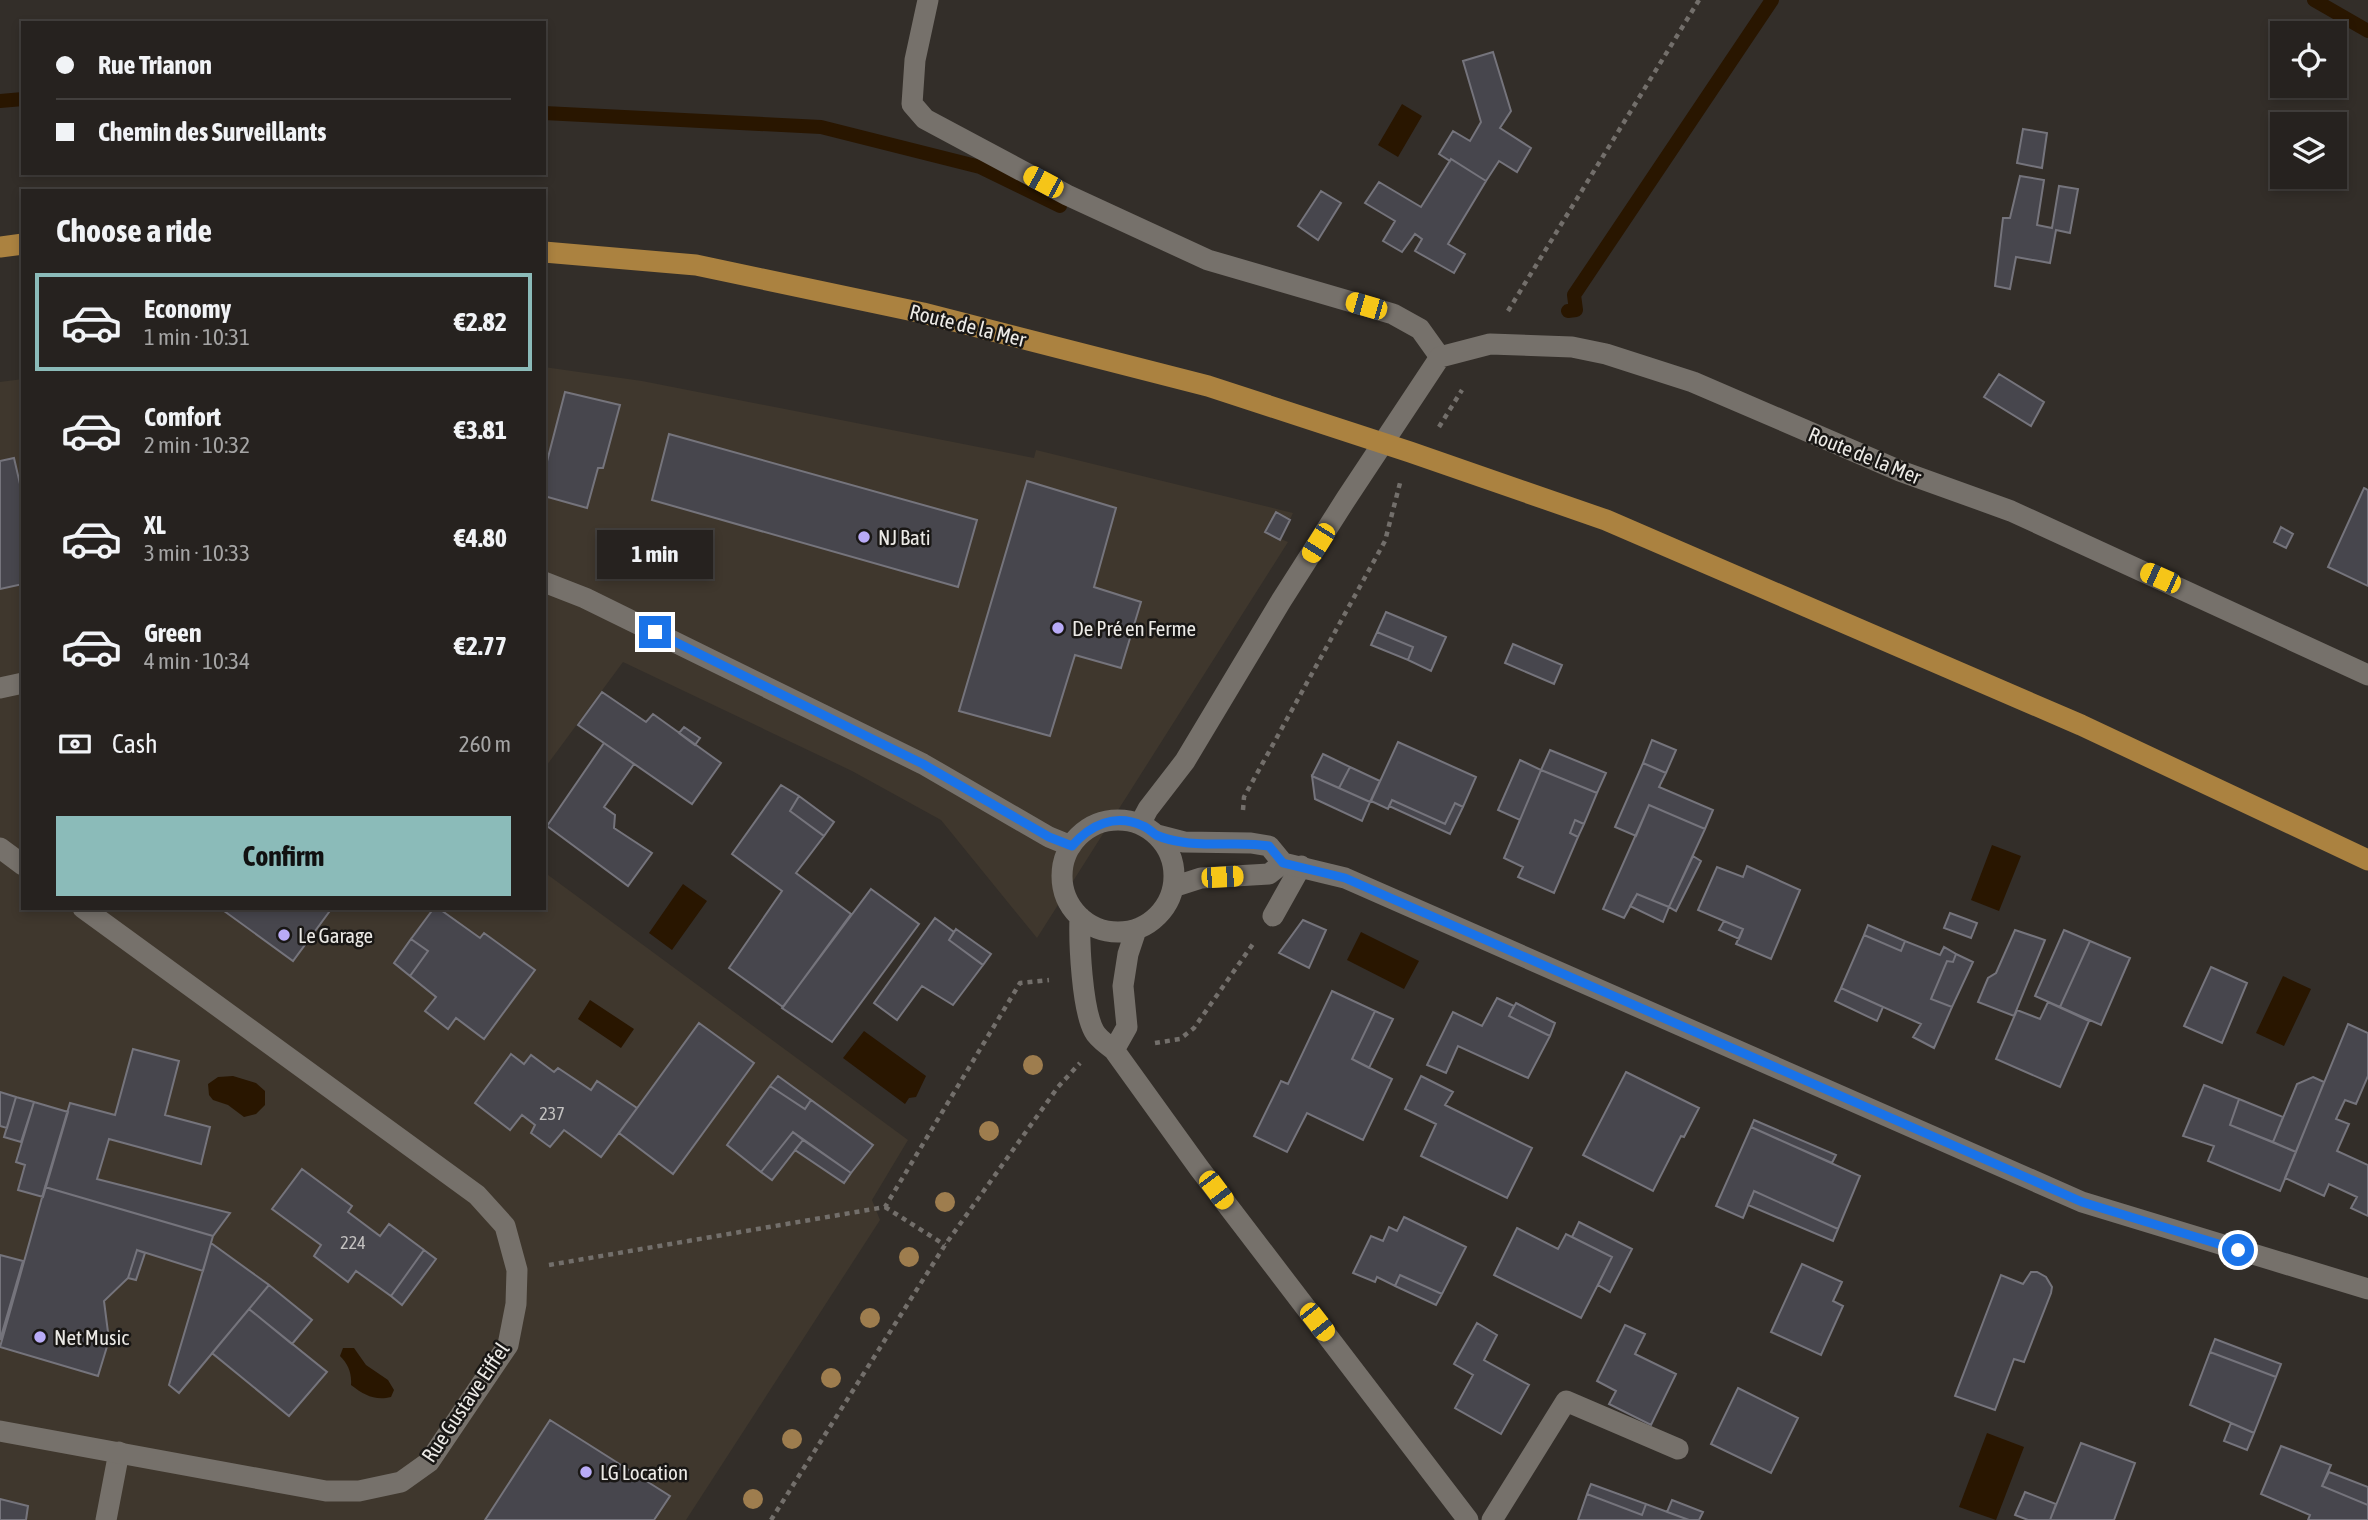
<!DOCTYPE html>
<html lang="en">
<head>
<meta charset="utf-8">
<style>
  body { margin:0; font-family:"Asap Condensed",sans-serif; background:#322f2c; color:#f1f3f6; height:100vh; display:flex; flex-direction:column; font-size:26px; white-space:nowrap }
  * { box-sizing:border-box; margin:0 }
  p { font-size:23px; color:#a4a4a4 }
  .icon { flex:none; width:38px; height:38px; fill:none; stroke:currentColor; stroke-width:2; stroke-linecap:round; stroke-linejoin:round }
  .map { position:relative; flex:1; overflow:hidden }
  .side { position:absolute; left:21px; top:189px; width:525px; height:721px; display:flex; flex-direction:column; background:#26221f; border-radius:0px; box-shadow:0 4px 10px #0003,0 0 0 2px #423f3d }
  .side>* { flex:none }
  .top-card { position:absolute; left:21px; top:21px; width:525px; height:154px; border-radius:0px; box-shadow:0 4px 10px #0003,0 0 0 2px #423f3d; display:grid; align-content:center; height:154px; padding:0 35px; background:#26221f }
  .fabs { position:absolute; left:2270px; top:21px; display:grid; gap:14px }
  .fabs a { display:grid; place-items:center; width:77px; height:77px; border-radius:0px; background:#26221f; box-shadow:0 4px 10px #0003,0 0 0 2px #423f3d; font-size:35px }
  .end { position:absolute; width:32px; height:32px; margin:-16px; border:9px solid #1a73e8; background:#fff; box-shadow:0 0 0 4px #fff }
  .from { border-radius:50% }
  .bubble { position:absolute; height:49px; border-radius:0px; background:#26221f; box-shadow:0 4px 10px #0003,0 0 0 2px #423f3d; font-size:23px; font-weight:700; line-height:49px; text-align:center }
  .car { position:absolute; width:21px; height:42px; margin:-21px -10px; border-radius:9px; box-shadow:0 0 5px 2px #0007; background:linear-gradient(#f5c518 24%,#345 0 40%,#f5c518 0 76%,#345 0 86%,#f5c518 0) }
  .top-card b { display:flex; align-items:center; gap:24px; height:66px; font-size:26px }
  .top-card b+b { border-top:2px solid #423f3d }
  .top-card i { width:18px; height:18px; background:#f1f3f6 }
  ul { padding:0; list-style:none }
  li { display:flex; align-items:center; gap:21px; height:98px; margin:0 14px 10px; padding:0 21px; border:4px solid transparent; border-radius:0px }
  li div { flex:1 }
  li b { display:block; font-size:26px }
  li em { font-style:normal; font-weight:700 }
  li.active { border-color:#8bbbb9 }
  li>.icon { width:63px; height:63px; stroke-width:1.5 }
  h2 { padding:0 35px; font-size:32px; line-height:84px }
  .pay { display:flex; align-items:center; gap:18px; height:77px; padding:0 35px; font-size:26px }
  .pay p { margin-inline-start:auto }
  .primary-button { display:flex; gap:14px; margin-top:auto; padding:14px 35px }
  .primary-button a { flex:1; height:80px; border-radius:0px; background:#8bbbb9; color:#111; font-size:28px; font-weight:700; line-height:80px; text-align:center }
  .map>svg:first-child { display:block }
  .built { fill:#3f372d }
  .water { fill:#291600 }
  .lines { fill:none; stroke-linecap:round; stroke-linejoin:round }
  .stream { stroke:#291600; stroke-width:14 }
  .building { fill:#47464d; stroke:#75747c; stroke-width:2 }
  .path { stroke:#736f6b; stroke-width:4.5; stroke-dasharray:5 5; stroke-linecap:butt }
  .lane { stroke:#76716b; stroke-width:21 }
  .street { stroke:#76716b; stroke-width:21 }
  .primary { stroke:#ab8240; stroke-width:21 }
  .tree { fill:#9e7d4e }
  .route { stroke:#1a73e8; stroke-width:9 }
  .poi-dot { fill:#b9abf7; stroke:#191715; stroke-width:2.5 }
  .labels { text-anchor:middle; dominant-baseline:central; stroke-width:5; stroke-linejoin:round; paint-order:stroke }
  .number-label { font-size:18px; fill:#c3c1c0 }
  .street-label { font-size:21px; fill:#eceae6; stroke:#191715 }
  .poi-label { font-size:21px; fill:#eceae6; stroke:#191715; text-anchor:start }
</style>
</head>
<body>
<div class="map">
<svg width="2368" height="1520" viewBox="0 0 2368 1520">
  <rect width="100%" height="100%" fill="#332e29"/>
  <path class="built" d="M544 367 642 381 1034 458 1036 450 1293 513 1281 539 1288 542 1037 938 941 820 852 771 623 662 544 769Z
    M23 379V908H544V872L908 1140 872 1200 880 1220 686 1520H0V382Z"/>
  <path class="water" d="M1402 104 1422 116 1398 157 1378 145Z
    M1992 845 2021 856 1999 911 1971 900Z
    M683 884 707 901 672 950 649 933Z
    M1361 932 1419 961 1404 989 1347 960Z
    M2283 976 2311 989 2284 1046 2256 1033Z
    M590 1000 634 1029 621 1048 578 1019Z
    M864 1031 926 1076 916 1097 909 1098 905 1104 843 1058Z
    M233 1076 256 1083 265 1091V1105L256 1114 244 1117 228 1105 213 1100 209 1095 208 1084 218 1077Z
    M343 1348H354L366 1365 388 1380 394 1390 391 1397C375 1401 364 1395 351 1385 352 1373 348 1364 340 1356Z
    M1987 1433 2024 1447 1996 1520 1959 1507Z"/>
  <g class="lines">
    <path class="stream" d="M2314 0 2368 31
      M0 101 23 99
      M544 113 821 127 980 167 1060 206
      M1568 311 1576 310 1574 295 1772 0"/>
  </g>
  <path class="building" d="M1493 52 1511 111 1500 128 1531 148 1517 172 1499 161 1486 181 1451 159 1450 161 1439 154 1453 131 1470 141 1481 122 1463 61Z
    M2023 129 2047 133 2042 168 2017 163Z
    M1451 159 1486 181 1448 244 1465 254 1454 273 1415 251 1422 239 1415 234 1402 252 1383 241 1395 221 1365 203 1379 182 1421 207Z
    M2020 176 2044 180 2037 225 2052 228 2059 186 2078 189 2070 233 2056 230 2050 263 2016 257 2010 289 1995 286 2003 218H2010Z
    M1321 191 1341 203 1318 240 1298 226Z
    M1999 374 2044 402 2031 426 1984 397Z
    M565 392 620 405 603 468H598L587 508 544 496V473Z
    M669 434 977 520 958 587 652 500Z
    M14 458 23 497V584L0 589V461Z
    M1027 481 1116 508 1094 587 1141 602 1121 668 1075 655 1050 736 959 711Z
    M2364 488 2368 490V586L2328 567Z
    M1276 512 1290 520 1280 540 1265 532Z
    M2281 527 2293 534 2286 548 2274 542Z
    M1386 612 1446 637 1431 671 1408 660 1413 647 1377 632Z
    M1377 632 1413 647 1408 660 1371 645Z
    M1513 644 1562 665 1554 684 1505 663Z
    M602 692 646 722 653 714 721 763 692 804 578 725Z
    M684 727 700 738 695 745 679 733Z
    M1652 740 1676 750 1666 773 1643 763Z
    M1398 742 1476 777 1463 807 1455 803 1445 824 1392 800 1388 809 1371 801Z
    M604 743 634 764 604 807 615 815 614 828 652 853 628 886 547 826Z
    M1550 750 1606 773 1597 793 1541 770Z
    M1323 754 1350 767 1339 788 1312 776Z
    M1520 760 1541 770 1520 820 1498 810Z
    M1643 763 1666 773 1659 787 1713 810 1705 829 1649 805 1636 836 1615 827Z
    M1350 767 1380 781 1370 802 1339 788Z
    M1541 770 1597 793 1584 824 1575 820 1570 833 1578 837 1554 893 1518 877 1523 867 1504 858Z
    M1312 776 1370 802 1362 821 1315 799Z
    M781 785 799 796 790 811 824 836 796 873 851 914 783 1007 729 968 782 891 732 854Z
    M799 796 834 822 824 836 790 811Z
    M1392 800 1445 824 1455 803 1463 807 1450 834 1389 806Z
    M1649 805 1705 829 1669 907 1637 894 1624 918 1603 909Z
    M1575 820 1584 824 1578 837 1570 833Z
    M1693 856 1701 861 1676 911 1669 907Z
    M1747 866 1800 890 1771 959 1736 944 1743 929 1698 910 1717 867 1743 877Z
    M871 889 919 924 832 1042 782 1008Z
    M1637 894 1669 907 1663 922 1630 906Z
    M220 908H332L293 961Z
    M434 908H438L480 938 484 933 535 970 484 1039 456 1018 448 1029 425 1011 436 997 410 976 428 951 411 939Z
    M1950 913 1977 923 1971 938 1944 928Z
    M935 918 954 932 949 940 983 965 953 1005 922 986 897 1020 874 1003Z
    M1303 920 1326 930 1309 968 1279 953Z
    M1724 921 1743 929 1739 939 1719 930Z
    M1868 925 1905 941 1901 951 1864 935Z
    M956 929 991 954 983 965 949 940Z
    M2015 930 2045 940 2014 1016 1978 1002 1988 978 1996 973Z
    M2064 930 2090 941 2060 1007 2035 996Z
    M1864 935 1901 951 1905 941 1940 955 1944 947 1956 954 1953 962 1947 961 1931 999 1952 1007 1934 1048 1913 1037 1921 1024 1841 988Z
    M411 939 428 951 410 976 394 963Z
    M2090 941 2130 958 2101 1025 2060 1007Z
    M1956 954 1973 962 1952 1007 1931 999 1947 961 1953 962Z
    M2211 967 2247 983 2222 1043 2184 1026Z
    M1841 988 1883 1007 1877 1021 1835 1001Z
    M1332 991 1375 1011 1352 1059 1392 1079 1363 1140 1307 1113 1287 1152 1254 1136 1281 1081 1288 1084Z
    M1497 998 1514 1006 1509 1016 1550 1036 1528 1078 1458 1046 1446 1073 1427 1065 1453 1012 1482 1026Z
    M2048 1002 2089 1021 2060 1087 1996 1059 2017 1010 2040 1019Z
    M1516 1003 1555 1023 1550 1036 1509 1016Z
    M1375 1011 1393 1019 1369 1068 1352 1059Z
    M699 1023 754 1063 673 1174 619 1133Z
    M2348 1024 2368 1033V1076L2356 1104 2345 1100 2336 1119 2349 1124 2337 1151 2368 1165V1216L2351 1208 2357 1197 2329 1184 2324 1196 2285 1178Z
    M133 1049 179 1061 165 1115 210 1127 201 1164 109 1139 97 1179 230 1213 213 1236 45 1187 70 1103 115 1115Z
    M511 1054 524 1064 531 1055 554 1072 558 1068 591 1090 597 1081 637 1108 601 1157 564 1130 550 1147 531 1133 535 1125 522 1115 510 1130 475 1103Z
    M1626 1072 1699 1108 1684 1137 1681 1136 1653 1191 1583 1155Z
    M778 1076 811 1100 805 1109 770 1086Z
    M1421 1076 1453 1092 1445 1105 1532 1148 1507 1198 1421 1156 1436 1124 1405 1109Z
    M2313 1077 2324 1082 2296 1152 2273 1142 2297 1084Z
    M2204 1085 2239 1099 2230 1125 2296 1152 2280 1191 2208 1161 2214 1146 2183 1136Z
    M770 1086 805 1109 811 1100 873 1145 851 1173 793 1132 761 1172 727 1145Z
    M0 1092 16 1097 7 1128 0 1126Z
    M16 1097 34 1102 21 1142 4 1137Z
    M2239 1099 2283 1117 2273 1142 2230 1125Z
    M34 1102 68 1112 43 1197 18 1190 25 1165 16 1162Z
    M1754 1120 1836 1155 1832 1163 1751 1127Z
    M1751 1127 1860 1176 1838 1229 1754 1191 1743 1218 1716 1206Z
    M793 1132 803 1140 772 1180 761 1172Z
    M803 1140 851 1173 844 1183 795 1150Z
    M302 1169 352 1206 348 1212 380 1236 389 1224 424 1250 391 1296 356 1271 348 1282 314 1256 321 1245 272 1209Z
    M45 1187 213 1236 203 1271 137 1250 128 1278 104 1301 109 1340 98 1376 0 1347Z
    M1754 1191 1838 1229 1833 1241 1748 1205Z
    M1404 1217 1466 1247 1442 1294 1400 1275 1395 1286 1377 1277 1375 1282 1353 1273 1371 1236 1383 1241 1389 1227 1397 1231Z
    M1579 1222 1632 1249 1610 1292 1598 1285 1612 1257 1572 1237Z
    M1517 1228 1558 1249 1566 1234 1612 1257 1581 1318 1494 1275Z
    M211 1243 269 1285 179 1393 169 1385Z
    M137 1250 145 1253 136 1280 128 1278Z
    M424 1250 436 1259 402 1305 391 1296Z
    M0 1255 23 1261 0 1340Z
    M1802 1264 1842 1282 1833 1301 1843 1306 1821 1355 1771 1332Z
    M2031 1272H2037L2046 1277 2052 1287 2051 1293 2024 1362 2014 1359 1995 1410 1955 1396 2001 1275 2023 1284Z
    M1400 1275 1442 1294 1436 1305 1395 1286Z
    M269 1285 312 1320 292 1344 249 1309Z
    M249 1309 327 1372 289 1416 212 1353Z
    M1477 1323 1497 1335 1484 1360 1529 1385 1501 1434 1455 1408 1473 1375 1454 1364Z
    M1625 1325 1645 1334 1635 1354 1676 1374 1651 1425 1609 1404 1616 1391 1597 1381Z
    M2215 1339 2281 1364 2276 1377 2210 1352Z
    M2210 1352 2276 1377 2254 1433 2190 1405Z
    M1738 1388 1798 1418 1771 1473 1711 1444Z
    M550 1420 670 1496 654 1520H485Z
    M2231 1423 2254 1433 2247 1450 2224 1441Z
    M2081 1443 2135 1463 2114 1520H2050Z
    M2281 1446 2331 1465 2322 1486 2368 1505V1520H2308L2310 1515 2261 1494Z
    M2329 1472 2368 1487V1505L2322 1486Z
    M1591 1484 1646 1504 1642 1515 1587 1494Z
    M2025 1492 2056 1504 2050 1520H2028L2015 1515Z
    M1587 1494 1642 1515 1646 1504 1689 1520H1578Z
    M0 1499 28 1506 26 1520H0Z
    M1672 1500 1703 1512 1699 1520H1689L1667 1512Z"/>
  <g class="lines">
    <path class="path" d="M1508 311 1699 0
      M1439 427 1462 390
      M1243 810 1244 797 1385 541 1400 483
      M1155 1043 1180 1039 1194 1028 1255 941
      M885 1207 945 1245
      M549 1265 885 1207 1020 983 1049 980
      M771 1520 945 1245 1058 1087 1080 1063"/>
    <path class="lane" d="M928 0 915 60 912 104 925 119 1067 195 1208 260 1393 314 1420 329 1440 357
      M1273 916 1301 866
      M106 1520 119 1452
      M1492 1520 1566 1401 1678 1449"/>
    <path class="street" d="M544 582 585 598 923 764 1049 837 1071 846
      M0 688 23 683
      M1062 876a56 56 0 1 1 112 0a56 56 0 1 1-112 0Z
      M1140 824 1148 809 1185 761 1281 601 1346 499 1440 357 1490 344 1572 347 1606 354 1693 382 1900 471 2011 511 2368 675
      M1157 835 1184 842 1251 843 1269 846 1283 863 1345 878 2082 1202 2368 1289
      M0 848 23 865
      M1173 887 1201 878 1269 874 1283 863
      M1080 917C1079 943 1082 1009 1094 1031 1098 1039 1107 1044 1114 1050L1199 1168 1468 1520
      M1114 1050 1127 1027 1123 986 1128 954 1136 930
      M0 1431 326 1491H359L401 1482 429 1462 508 1345 516 1304 517 1270 505 1226 477 1195 83 908"/>
    <path class="primary" d="M0 247 23 244
      M544 252 696 265 923 313 1208 386 1410 452 1606 520 2081 725 2368 860"/>
  </g>
  <g class="tree">
    <circle cx="1033" cy="1065" r="10"/>
    <circle cx="989" cy="1131" r="10"/>
    <circle cx="945" cy="1202" r="10"/>
    <circle cx="909" cy="1257" r="10"/>
    <circle cx="870" cy="1318" r="10"/>
    <circle cx="831" cy="1378" r="10"/>
    <circle cx="792" cy="1439" r="10"/>
    <circle cx="753" cy="1499" r="10"/>
  </g>
  <g class="lines">
    <path class="route" d="M655 632 923 764 1049 837 1072 846C1090 825 1115 813 1143 826 1148 828 1152 832 1156 835 1163 838 1175 841 1182 842 1210 847 1240 841 1269 846L1283 863 1345 878 2082 1202 2238 1250"/>
  </g>
  <g class="poi-dot">
    <circle cx="864" cy="537" r="7"/>
    <circle cx="1058" cy="628" r="7"/>
    <circle cx="284" cy="935" r="7"/>
    <circle cx="40" cy="1337" r="7"/>
    <circle cx="586" cy="1472" r="7"/>
  </g>
  <g class="labels">
    <g class="number-label">
      <text x="552" y="1113">237</text>
      <text x="353" y="1242">224</text>
    </g>
    <g class="street-label">
      <text transform="translate(968 325) rotate(14)">Route de la Mer</text>
      <text transform="translate(1865 455) rotate(22)">Route de la Mer</text>
      <text transform="translate(465 1402) rotate(-56)">Rue Gustave Eiffel</text>
    </g>
    <g class="poi-label">
      <text x="878" y="537">NJ Bati</text>
      <text x="1072" y="628">De Pré en Ferme</text>
      <text x="298" y="935">Le Garage</text>
      <text x="54" y="1337">Net Music</text>
      <text x="600" y="1472">LG Location</text>
    </g>
  </g>
</svg>
<div class="fabs">
<a><svg class="icon" aria-label="locate" viewBox="0 0 24 24"><circle cx="12" cy="12" r="6"/><path d="M12 2v4M12 18v4M2 12h4M18 12h4"/></svg></a>
<a><svg class="icon" aria-label="layers" viewBox="0 0 24 24"><path d="M12 4l9 5-9 5-9-5zM3 14l9 5 9-5"/></svg></a>
</div>
<i class="end from" style="left:2238px;top:1250px"></i>
<i class="end" style="left:655px;top:632px"></i>
<div class="bubble" style="left:597px;top:530px;width:116px">1 min</div>
<i class="car" style="left:1043px;top:182px;rotate:298deg"></i>
<i class="car" style="left:1366px;top:306px;rotate:286deg"></i>
<i class="car" style="left:1318px;top:543px;rotate:212deg"></i>
<i class="car" style="left:2160px;top:578px;rotate:294deg"></i>
<i class="car" style="left:1222px;top:877px;rotate:87deg"></i>
<i class="car" style="left:1216px;top:1190px;rotate:143deg"></i>
<i class="car" style="left:1317px;top:1322px;rotate:142deg"></i>
<div class="top-card">
<b><i class="from"></i>Rue Trianon</b>
<b><i></i>Chemin des Surveillants</b>
</div>
<section class="side">
<h2>Choose a ride</h2>
<ul>
<li class="active"><svg class="icon" aria-label="car" viewBox="0 0 24 24"><path d="M5 17H2v-5l4-1 3-4h7l3 4 3 1v5h-3M9 17h6M6 11h13"/><circle cx="7" cy="17" r="2"/><circle cx="17" cy="17" r="2"/></svg><div><b>Economy</b><p>1 min · 10:31</p></div><em>€2.82</em></li>
<li><svg class="icon" aria-label="car" viewBox="0 0 24 24"><path d="M5 17H2v-5l4-1 3-4h7l3 4 3 1v5h-3M9 17h6M6 11h13"/><circle cx="7" cy="17" r="2"/><circle cx="17" cy="17" r="2"/></svg><div><b>Comfort</b><p>2 min · 10:32</p></div><em>€3.81</em></li>
<li><svg class="icon" aria-label="car" viewBox="0 0 24 24"><path d="M5 17H2v-5l4-1 3-4h7l3 4 3 1v5h-3M9 17h6M6 11h13"/><circle cx="7" cy="17" r="2"/><circle cx="17" cy="17" r="2"/></svg><div><b>XL</b><p>3 min · 10:33</p></div><em>€4.80</em></li>
<li><svg class="icon" aria-label="car" viewBox="0 0 24 24"><path d="M5 17H2v-5l4-1 3-4h7l3 4 3 1v5h-3M9 17h6M6 11h13"/><circle cx="7" cy="17" r="2"/><circle cx="17" cy="17" r="2"/></svg><div><b>Green</b><p>4 min · 10:34</p></div><em>€2.77</em></li>
</ul>
<div class="pay"><svg class="icon" aria-label="cash" viewBox="0 0 24 24"><path d="M3 7h18v10H3z"/><circle cx="12" cy="12" r="2"/></svg>Cash<p>260 m</p></div>
<div class="primary-button"><a>Confirm</a></div>
</section>
</div>
</body>
</html>
